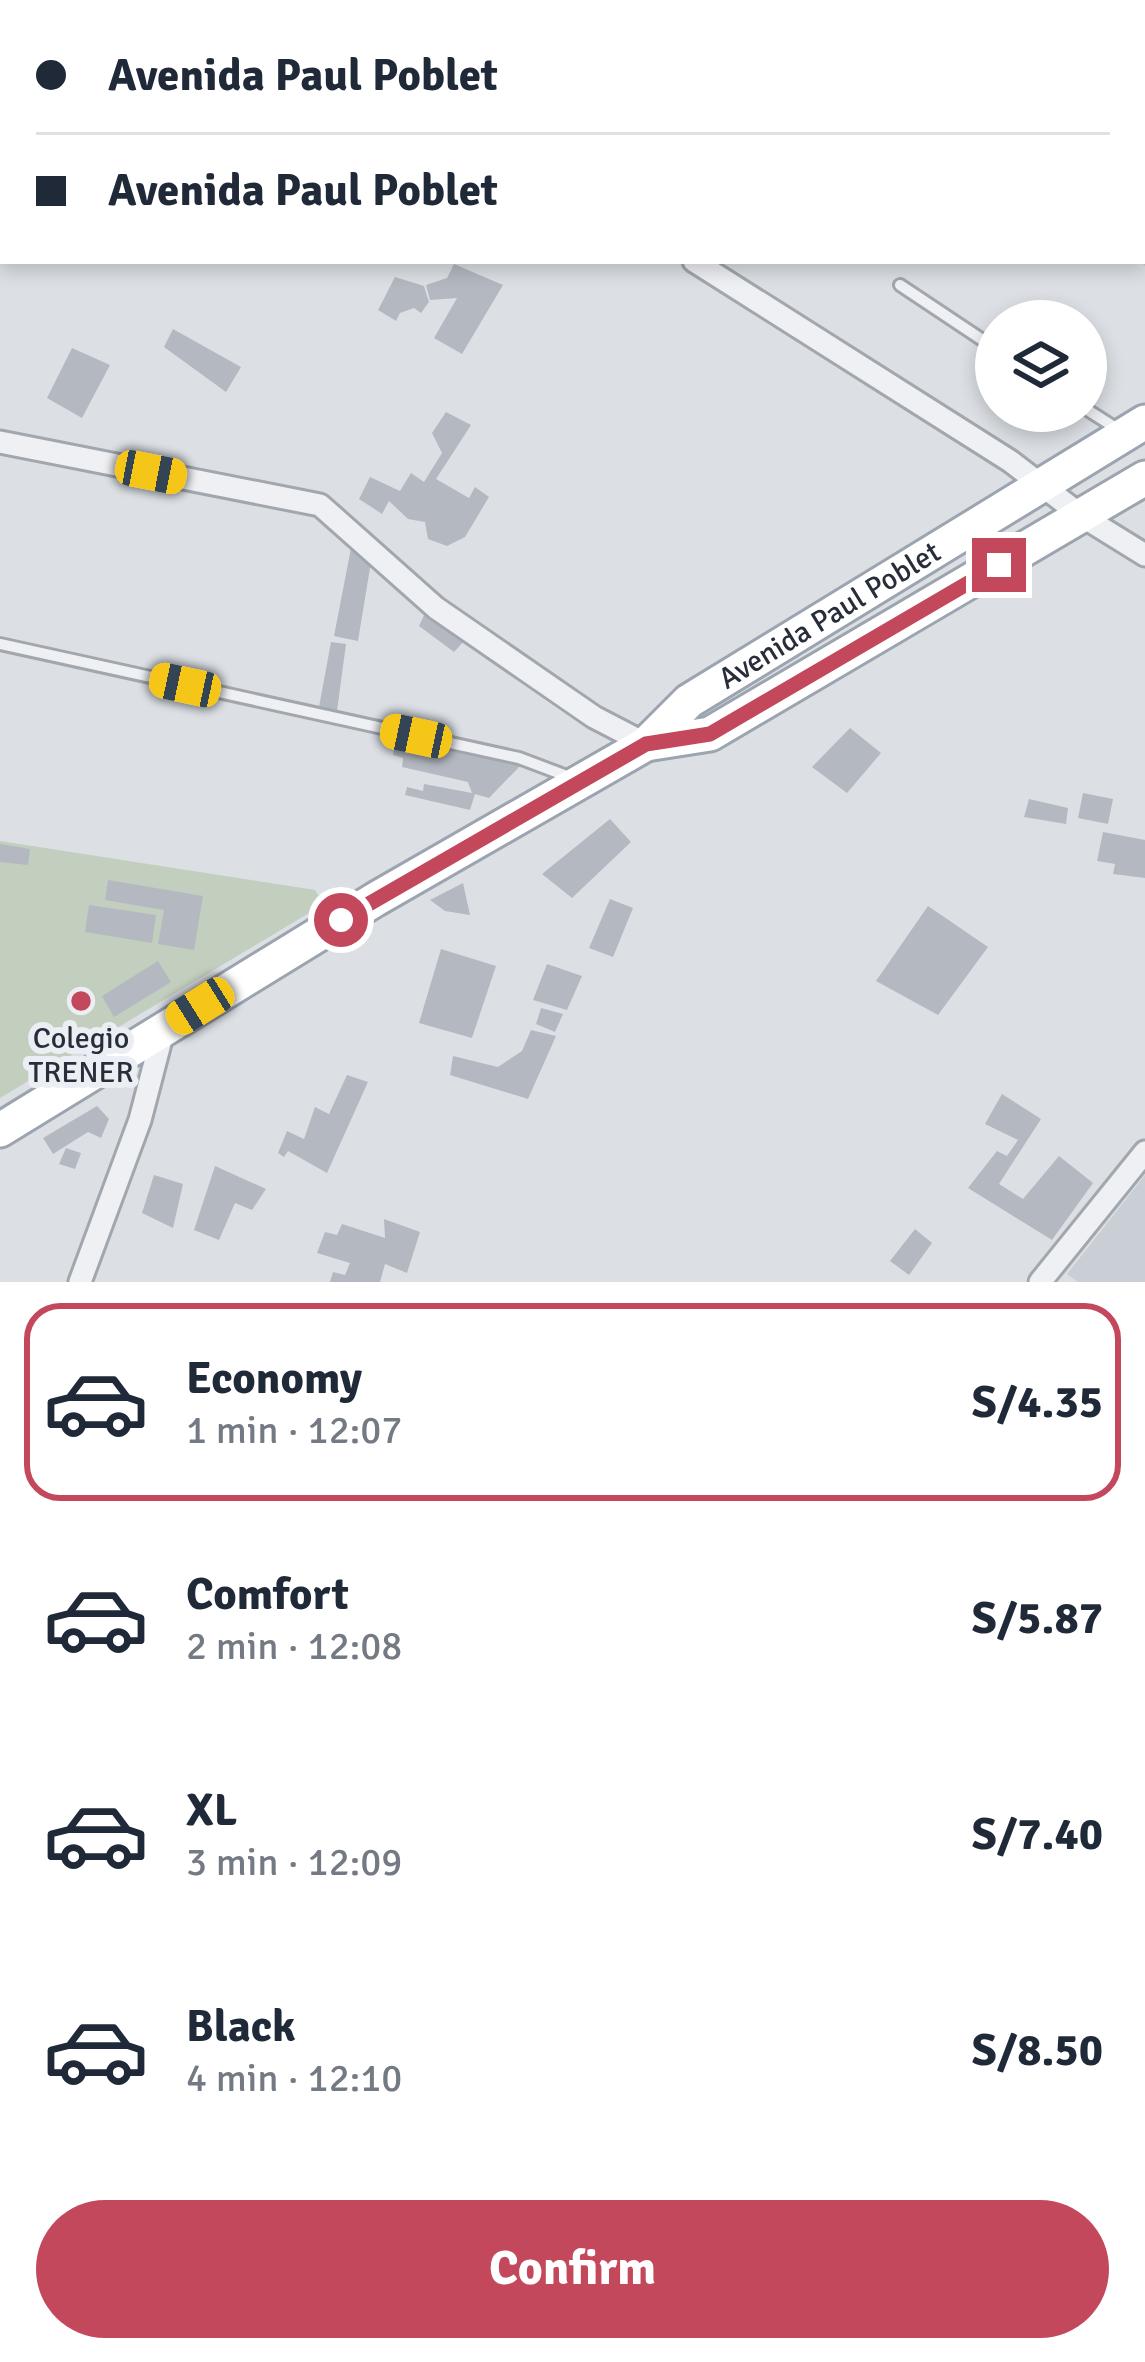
<!DOCTYPE html>
<html lang="en">
<head>
<meta charset="utf-8">
<style>
  body { margin:0; font-family:Signika,sans-serif; background:#f6f6f7; color:#1f2937; height:100vh; display:flex; flex-direction:column; font-size:45px; white-space:nowrap }
  * { box-sizing:border-box; margin:0 }
  p { font-size:39px; color:#747a83 }
  .icon { flex:none; width:66px; height:66px; fill:none; stroke:currentColor; stroke-width:2; stroke-linecap:round; stroke-linejoin:round }
  .map { position:relative; height:1282px; overflow:hidden }
  .side { display:flex; flex-direction:column; background:#fff; flex:1 }
  .side>* { flex:none }
  .guide { position:absolute; left:0px; top:0px; width:1146px; height:264px; box-shadow:0 6px 18px #0003; display:grid; align-content:center; height:264px; padding:0 36px; background:#fff }
  .controls { position:absolute; left:975px; top:300px; display:grid; gap:24px }
  .controls a { display:grid; place-items:center; width:132px; height:132px; border-radius:50%; background:#fff; box-shadow:0 6px 18px #0003; font-size:60px }
  .end { position:absolute; width:54px; height:54px; margin:-27px; border:15px solid #c3485c; background:#fff; box-shadow:0 0 0 6px #fff }
  .from { border-radius:50% }
  .car { position:absolute; width:36px; height:72px; margin:-36px -18px; border-radius:15px; box-shadow:0 0 9px 3px #0007; background:linear-gradient(#f5c518 24%,#345 0 40%,#f5c518 0 76%,#345 0 86%,#f5c518 0) }
  .guide b { display:flex; align-items:center; gap:42px; height:114px; font-size:45px }
  .guide b+b { border-top:3px solid #e0e1e3 }
  .guide i { width:30px; height:30px; background:#1f2937 }
  ul { padding:21px 0 0; list-style:none }
  li { display:flex; align-items:center; gap:36px; height:198px; margin:0 24px 18px; padding:0 12px; border:6px solid transparent; border-radius:36px }
  li div { flex:1 }
  li b { display:block; font-size:45px }
  li em { font-style:normal; font-weight:700 }
  li.selected { border-color:#c3485c }
  li>.icon { width:108px; height:108px; stroke-width:1.5 }
  .action { display:flex; gap:24px; margin-top:auto; padding:24px 36px }
  .action a { flex:1; height:138px; border-radius:72px; background:#c3485c; color:#fff; font-size:48px; font-weight:700; line-height:138px; text-align:center }
  .map>svg:first-child { display:block }
  .built { fill:#cacfd6 }
  .green { fill:#c2cebe }
  .building { fill:#b4b9c1 }
  .lines { fill:none; stroke-linecap:round; stroke-linejoin:round }
  .service-casing { stroke:#a2a7ae; stroke-width:16 }
  .minor-casing { stroke:#a2a7ae; stroke-width:27 }
  .primary-casing { stroke:#9ca4b0; stroke-width:39 }
  .service { stroke:#eef0f4; stroke-width:10 }
  .minor { stroke:#eef0f4; stroke-width:21 }
  .primary { stroke:#fff; stroke-width:33 }
  .route { stroke:#c3485c; stroke-width:15 }
  .poi-dot { fill:#c3485c; stroke:#ebeef3; stroke-width:4.5 }
  .labels { text-anchor:middle; dominant-baseline:central; stroke-width:12; stroke-linejoin:round; paint-order:stroke }
  .street-label { font-size:30px; fill:#272e3a; stroke:#ebeef3 }
  .poi-label { font-size:30px; fill:#272e3a; stroke:#ebeef3 }
</style>
</head>
<body>
<div class="map">
<svg width="1145" height="1282" viewBox="0 0 1145 1282">
  <rect width="100%" height="100%" fill="#dce0e5"/>
  <path class="built" d="M1145 1175V1282H1078L1067 1274Z"/>
  <path class="green" d="M1016 0H1145V266L1139 261 1143 3Z
    M0 841 315 890 324 904 0 1098Z"/>
  <path class="building" d="M454 264 503 285 462 354 434 338 457 298 430 300 426 285 447 278Z
    M395 277 424 286 429 302 421 313 414 308 400 313 396 321 378 310Z
    M173 329 241 367 226 392 164 347Z
    M72 348 110 365 82 418 47 398Z
    M446 412 471 425 436 479 469 498 475 487 489 497 465 537 447 546 428 539 425 522 408 519 389 501 382 514 359 499 370 477 400 491 411 473 424 482 442 453 432 433Z
    M352 543 371 562 358 641 334 636Z
    M426 611 465 640 454 652 419 626Z
    M331 642 346 644 337 711 319 707Z
    M850 728 881 753 847 793 812 767Z
    M396 738 522 764 489 798 475 794 470 810 405 795 407 787 423 791 424 784 472 793 468 782 402 767 403 758 393 755Z
    M1083 793 1113 799 1108 824 1078 818Z
    M1029 799 1068 808 1066 824 1024 817Z
    M610 819 631 842 572 898 542 874Z
    M1103 832 1145 840V878L1113 874 1115 864 1097 861Z
    M0 844 30 849 28 865 0 862Z
    M108 880 203 896 194 950 158 944 164 910 105 900Z
    M463 883 470 915 445 911 430 900Z
    M610 899 633 908 613 957 589 948Z
    M89 905 156 915 152 943 85 932Z
    M928 906 988 947 938 1015 876 981Z
    M441 949 496 966 472 1038 419 1023Z
    M158 961 171 982 114 1017 102 996Z
    M547 964 582 976 567 1010 533 1000Z
    M541 1008 563 1014 555 1032 536 1024Z
    M531 1030 556 1036 528 1099 450 1075 453 1056 498 1067 522 1051Z
    M347 1075 368 1082 327 1173 288 1151 284 1157 278 1153 287 1131 304 1139 315 1107 329 1114Z
    M1002 1094 1041 1119 999 1184 1023 1199 1059 1156 1093 1183 1052 1240 968 1188 997 1151 1007 1156 1018 1140 985 1124Z
    M97 1106 109 1119 101 1138 88 1132 53 1154 43 1138Z
    M66 1148 81 1153 75 1169 59 1164Z
    M215 1166 266 1189 252 1210 235 1203 219 1240 194 1230Z
    M154 1175 183 1184 173 1228 142 1213Z
    M384 1219 420 1232 407 1273 385 1264 380 1282H330L333 1272 345 1275 350 1263 317 1253 325 1232 337 1235 342 1224 385 1238Z
    M915 1229 932 1243 909 1275 890 1261Z"/>
  <g class="lines">
    <defs>
      <path id="service" d="M900 285 996 349
        M1086 409 1122 432
        M0 644 519 758 572 778"/>
      <path id="minor" d="M281 0 286 3
        M312 3 314 0
        M694 261 1010 461 1082 516 1145 555
        M0 442 320 505 436 608 594 717 646 744
        M80 1282 140 1120 164 1028
        M1040 1282 1145 1152"/>
      <g id="primary">
        <path d="M646 744 710 734 1145 478"/>
        <path id="s1" d="M0 1130 376 899 646 744 689 701 1145 422"/>
      </g>
    </defs>
    <use href="#service" class="service-casing"/>
    <use href="#minor" class="minor-casing"/>
    <use href="#primary" class="primary-casing"/>
    <use href="#service" class="service"/>
    <use href="#minor" class="minor"/>
    <use href="#primary" class="primary"/>
  </g>
  <g class="lines">
    <path class="route" d="M341 920 646 744 710 734 999 565"/>
  </g>
  <circle class="poi-dot" cx="81" cy="1001" r="12"/>
  <g class="labels">
    <g class="street-label">
      <text stroke="none"><textPath href="#s1" startOffset="978">Avenida Paul Poblet</textPath></text>
    </g>
    <g class="poi-label">
      <text x="81" y="1038">Colegio<tspan x="81" dy="34">TRENER</tspan></text>
    </g>
  </g>
</svg>
<div class="controls">
<a><svg class="icon" aria-label="layers" viewBox="0 0 24 24"><path d="M12 4l9 5-9 5-9-5zM3 14l9 5 9-5"/></svg></a>
</div>
<i class="end from" style="left:341px;top:920px"></i>
<i class="end" style="left:999px;top:565px"></i>
<i class="car" style="left:151px;top:472px;rotate:101deg"></i>
<i class="car" style="left:185px;top:685px;rotate:282deg"></i>
<i class="car" style="left:416px;top:736px;rotate:282deg"></i>
<i class="car" style="left:200px;top:1006px;rotate:238deg"></i>
<div class="guide">
<b><i class="from"></i>Avenida Paul Poblet</b>
<b><i></i>Avenida Paul Poblet</b>
</div>
</div>
<section class="side">
<ul>
<li class="selected"><svg class="icon" aria-label="car" viewBox="0 0 24 24"><path d="M5 17H2v-5l4-1 3-4h7l3 4 3 1v5h-3M9 17h6M6 11h13"/><circle cx="7" cy="17" r="2"/><circle cx="17" cy="17" r="2"/></svg><div><b>Economy</b><p>1 min · 12:07</p></div><em>S/4.35</em></li>
<li><svg class="icon" aria-label="car" viewBox="0 0 24 24"><path d="M5 17H2v-5l4-1 3-4h7l3 4 3 1v5h-3M9 17h6M6 11h13"/><circle cx="7" cy="17" r="2"/><circle cx="17" cy="17" r="2"/></svg><div><b>Comfort</b><p>2 min · 12:08</p></div><em>S/5.87</em></li>
<li><svg class="icon" aria-label="car" viewBox="0 0 24 24"><path d="M5 17H2v-5l4-1 3-4h7l3 4 3 1v5h-3M9 17h6M6 11h13"/><circle cx="7" cy="17" r="2"/><circle cx="17" cy="17" r="2"/></svg><div><b>XL</b><p>3 min · 12:09</p></div><em>S/7.40</em></li>
<li><svg class="icon" aria-label="car" viewBox="0 0 24 24"><path d="M5 17H2v-5l4-1 3-4h7l3 4 3 1v5h-3M9 17h6M6 11h13"/><circle cx="7" cy="17" r="2"/><circle cx="17" cy="17" r="2"/></svg><div><b>Black</b><p>4 min · 12:10</p></div><em>S/8.50</em></li>
</ul>
<div class="action"><a>Confirm</a></div>
</section>
</body>
</html>
